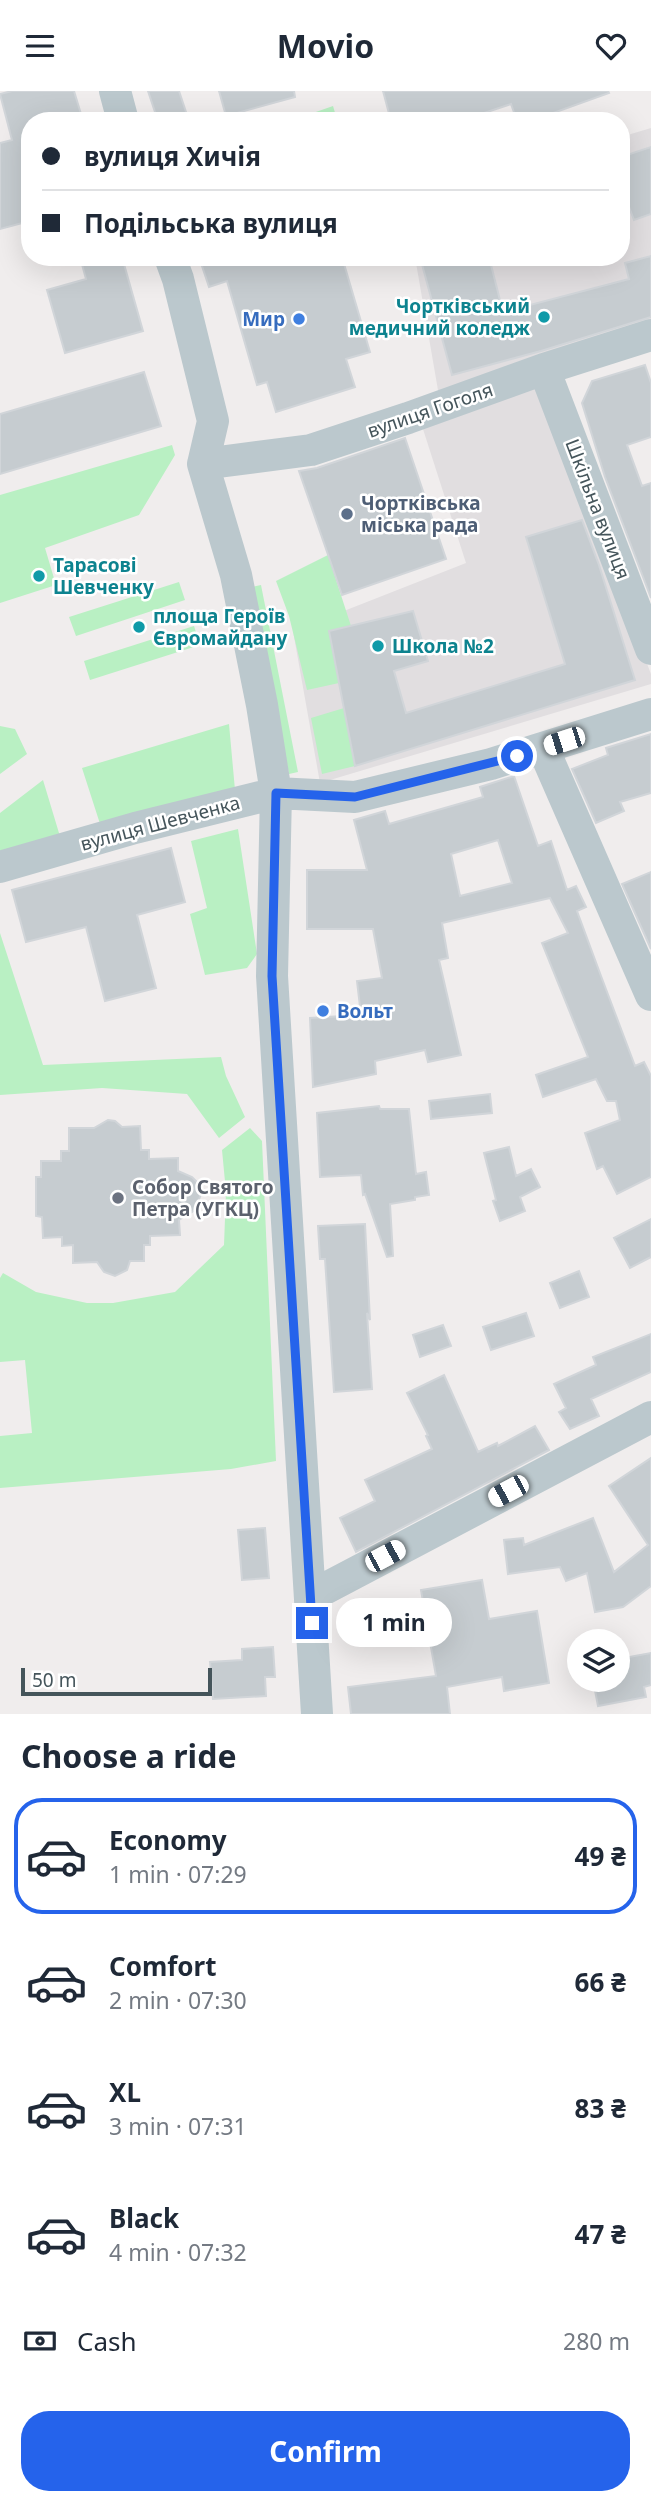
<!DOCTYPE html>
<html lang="en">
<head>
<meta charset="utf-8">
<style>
  body { margin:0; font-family:"Noto Sans",sans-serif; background:#f6f6f7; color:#1f2937; height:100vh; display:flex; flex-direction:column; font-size:26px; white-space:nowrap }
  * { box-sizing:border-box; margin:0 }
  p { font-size:23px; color:#747a83 }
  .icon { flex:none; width:38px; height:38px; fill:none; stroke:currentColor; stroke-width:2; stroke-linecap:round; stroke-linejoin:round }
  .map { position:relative; height:1623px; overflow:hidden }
  .panel { display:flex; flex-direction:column; background:#fff; flex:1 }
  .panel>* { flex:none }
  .top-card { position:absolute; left:21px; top:21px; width:609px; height:154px; border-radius:28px; box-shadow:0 7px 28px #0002; display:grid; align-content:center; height:154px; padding:0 21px; background:#fff }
  .buttons { position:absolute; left:567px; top:1538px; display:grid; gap:14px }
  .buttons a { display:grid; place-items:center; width:63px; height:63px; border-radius:50%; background:#fff; box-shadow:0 7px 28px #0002; font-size:35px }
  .scale { position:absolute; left:21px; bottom:18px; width:191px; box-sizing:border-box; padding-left:7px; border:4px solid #45555b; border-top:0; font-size:19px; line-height:24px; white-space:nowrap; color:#45555b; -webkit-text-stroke:5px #fff; paint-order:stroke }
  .end { position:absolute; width:32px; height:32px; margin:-16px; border:9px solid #2563eb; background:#fff; box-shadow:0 0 0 4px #fff }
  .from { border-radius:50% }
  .bubble { position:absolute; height:49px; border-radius:24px; background:#fff; box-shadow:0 7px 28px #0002; font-size:23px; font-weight:700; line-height:49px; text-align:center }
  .car { position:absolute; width:21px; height:42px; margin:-21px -10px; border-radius:9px; box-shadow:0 0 5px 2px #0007; background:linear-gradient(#fff 24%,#345 0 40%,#fff 0 76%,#345 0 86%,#fff 0) }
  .top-card b { display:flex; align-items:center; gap:24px; height:66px; font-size:26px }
  .top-card b+b { border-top:2px solid #e0e1e3 }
  .top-card i { width:18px; height:18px; background:#1f2937 }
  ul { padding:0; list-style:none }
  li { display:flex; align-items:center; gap:21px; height:116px; margin:0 14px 10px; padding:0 7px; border:4px solid transparent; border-radius:28px }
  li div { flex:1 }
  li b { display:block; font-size:26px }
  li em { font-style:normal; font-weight:700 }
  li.active { border-color:#2563eb }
  li>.icon { width:63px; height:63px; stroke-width:1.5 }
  h2 { padding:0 21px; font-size:32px; line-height:84px }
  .pay { display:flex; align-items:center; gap:18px; height:77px; padding:0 21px; font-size:26px }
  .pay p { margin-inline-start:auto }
  .action { display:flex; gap:14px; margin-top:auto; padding:14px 21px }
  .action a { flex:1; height:80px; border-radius:28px; background:#2563eb; color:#fff; font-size:28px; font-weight:700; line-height:80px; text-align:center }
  header { display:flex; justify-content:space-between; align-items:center; height:91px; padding:0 21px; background:#fff; font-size:32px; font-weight:700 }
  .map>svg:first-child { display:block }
  .education { fill:#e1dee0 }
  .green { fill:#b9f0c3 }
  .building { fill:#c6ccd0; stroke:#d1d5d9; stroke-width:2; fill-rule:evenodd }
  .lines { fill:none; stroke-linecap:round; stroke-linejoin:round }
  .minor { stroke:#bbc8cd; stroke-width:32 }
  .route { stroke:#2563eb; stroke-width:9 }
  .culture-dot { fill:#0f9aa8; stroke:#fff; stroke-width:2.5 }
  .shop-dot { fill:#3f7fe0; stroke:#fff; stroke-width:2.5 }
  .service-dot { fill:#5c6f8a; stroke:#fff; stroke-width:2.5 }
  .worship-dot { fill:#6b7280; stroke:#fff; stroke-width:2.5 }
  .labels { text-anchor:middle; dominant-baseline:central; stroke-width:5; stroke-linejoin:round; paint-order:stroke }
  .culture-label { font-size:19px; font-weight:bold; fill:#0d838f; stroke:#fff; text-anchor:start }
  .shop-label { font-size:19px; font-weight:bold; fill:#366cbe; stroke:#fff; text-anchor:end }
  .street-label { font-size:19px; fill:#45555b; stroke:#fff }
  .service-label { font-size:19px; font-weight:bold; fill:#4e5e75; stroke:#fff; text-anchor:start }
  .worship-label { font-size:19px; font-weight:bold; fill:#5b616d; stroke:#fff; text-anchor:start }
</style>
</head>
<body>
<header><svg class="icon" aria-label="menu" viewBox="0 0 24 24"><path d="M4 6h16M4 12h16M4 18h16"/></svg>Movio<svg class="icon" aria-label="heart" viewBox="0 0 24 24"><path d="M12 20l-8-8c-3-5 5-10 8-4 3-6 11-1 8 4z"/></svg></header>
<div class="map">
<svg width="651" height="1623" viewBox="0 0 651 1623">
  <rect width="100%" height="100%" fill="#f0eded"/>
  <path class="education" d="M651 37V239L439 305 415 166H621V46Z
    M538 290 651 583V593L320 692 293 540 466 472 422 335Z"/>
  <path class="green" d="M333 15 336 25 322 30H290Z
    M172 354 175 364 139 424 45 457 56 494 0 512V404Z
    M328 464 351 535 339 592 307 599 289 525 276 490Z
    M179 491 185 509 76 545 69 526Z
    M261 494 298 681 289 683 252 496Z
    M194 535 200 554 90 589 84 570Z
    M344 617 355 675 322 683 311 627Z
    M229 633 235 699 102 739 82 677Z
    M0 635 15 638 27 663 0 683Z
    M43 689 62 752 0 769V722Z
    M238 738 257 863 247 877 205 884 190 823 207 817 191 750Z
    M0 842 43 974 221 966 226 985 245 1026 219 1047 187 1003 102 997 0 1004Z
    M250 1037 262 1050 276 1370 231 1378 0 1397V1345L32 1342 25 1269 0 1271V1187L3 1182 36 1201 87 1212H113L175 1201 224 1154 226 1101 222 1059Z"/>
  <path class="building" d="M12 0H74L81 23 57 30H30V130L0 138V52L12 49 0 3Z
    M148 0H179L189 30H158Z
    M219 0H294L295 6 226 25Z
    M383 0H608L609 2 531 30H517L511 13 460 30H391Z
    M651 56V123L634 129 621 95V66Z
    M651 165V226L541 260 452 284 420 166H489L503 221 629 188 625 172Z
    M80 166H122L143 240 65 262 47 199 86 188Z
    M199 166H342L370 261 346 268 355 296 276 321 267 291 257 294 227 190 209 196Z
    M645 274 651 292V346L627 354 642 395 651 392V507L605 386 582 312 592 290Z
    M144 281 161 335 0 383V323Z
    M405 347 446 468 342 504 299 380 317 377Z
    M582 429 599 474 635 589 355 675 329 540 413 520 428 570 394 580 406 622 565 573 526 446Z
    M651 643V702L620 711 624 720 596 732 572 678 608 664 606 657Z
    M514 685 538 755 551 750 567 799 576 795 586 816 577 820 601 885 635 975 644 971 651 985V1086L617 1103 603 1075 597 1078 585 1042 620 1029 616 1010H607L596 988 543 1006 536 984 588 966 542 852 568 842 550 807 442 832 448 867 439 869 461 964 428 971 425 959 375 970 376 983 313 996 310 927 361 924 357 890 382 887 373 838H307V779H367L354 729 385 720 389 733 483 706 480 696ZM498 749 512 792 460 805 451 763Z
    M171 757 185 811 137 824 156 897 105 910 86 836 26 851 12 799Z
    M651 781V858L622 793Z
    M490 1003 492 1022 431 1028 429 1010Z
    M379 1015 380 1018H409L416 1083 426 1081 429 1104 415 1106V1109L390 1113 393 1165 387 1166 365 1103 363 1104 361 1084 320 1086 317 1022Z
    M108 1029 115 1030 122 1036 140 1035 141 1059H149V1068L178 1067V1080L192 1086 199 1093 201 1103 195 1119 179 1129 180 1144 150 1145V1154H144V1170H130L127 1179 115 1185 104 1181 97 1171 73 1172V1154L62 1155V1146L43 1147 42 1126 36 1125V1086H41V1070H61V1060H69V1037H94Z
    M509 1056 516 1085 531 1078 540 1096 520 1106 525 1120 500 1130 493 1110 496 1109 484 1062Z
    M651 1128V1166L630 1177 614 1147Z
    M365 1133 370 1229 367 1222 372 1298 334 1301 325 1168H320L318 1135Z
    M579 1180 589 1206 560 1217 550 1192Z
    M526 1222 534 1245 491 1259 483 1236Z
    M443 1234 451 1255 420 1266 413 1244Z
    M651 1243V1281L591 1308 599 1325 570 1338 559 1321 566 1317 554 1293 596 1274 593 1266Z
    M444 1284 478 1361 497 1352 498 1355 535 1335 549 1359 356 1461 340 1427 375 1410 365 1389 432 1358 426 1345 428 1344 407 1302Z
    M651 1367V1495L623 1516 595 1521 587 1482 566 1490 560 1476 508 1483 504 1449 523 1447 524 1454 593 1427 614 1481 648 1454 609 1395Z
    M265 1437 269 1487 242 1489 238 1439Z
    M482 1489 489 1528 537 1520 549 1592 504 1600 502 1586 447 1596 450 1623H351L348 1596 436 1585 421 1499Z
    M273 1556 275 1586H265L266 1605 213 1608 210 1571 242 1569V1558Z
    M651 1562V1594L644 1596 646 1606 598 1615 593 1589H618V1568Z"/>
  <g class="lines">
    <path class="minor" d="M115 0 123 30
      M170 166 178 188 213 330 203 373 236 484 262 614 276 702 272 885 317 1623
      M544 278 651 558
      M203 373 311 359 408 327 544 278 651 244
      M543 657 651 904
      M0 776 135 737 276 702 355 706 491 673 651 623
      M311 1505 651 1326"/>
  </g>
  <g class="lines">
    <path class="route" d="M312 1532 272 885 276 702 355 706 517 665"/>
  </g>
  <g class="culture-dot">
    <circle cx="544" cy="226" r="7"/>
    <circle cx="39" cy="485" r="7"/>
    <circle cx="139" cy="536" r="7"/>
    <circle cx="378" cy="555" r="7"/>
  </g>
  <g class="shop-dot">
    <circle cx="299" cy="228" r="7"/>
    <circle cx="323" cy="920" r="7"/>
  </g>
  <circle class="service-dot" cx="347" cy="423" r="7"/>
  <circle class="worship-dot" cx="118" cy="1107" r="7"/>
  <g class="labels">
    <g class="culture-label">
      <text x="530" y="215" text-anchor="end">Чортківський<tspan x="530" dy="22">медичний коледж</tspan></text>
      <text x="53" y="474">Тарасові<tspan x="53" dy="22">Шевченку</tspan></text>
      <text x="153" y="525">площа Героїв<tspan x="153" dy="22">Євромайдану</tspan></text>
      <text x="392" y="555">Школа №2</text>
    </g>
    <g class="shop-label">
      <text x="285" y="228">Мир</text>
      <text x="337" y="920" text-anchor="start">Вольт</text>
    </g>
    <g class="street-label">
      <text transform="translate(430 319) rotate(-19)">вулиця Гоголя</text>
      <text transform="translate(598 418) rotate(69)">Шкільна вулиця</text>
      <text transform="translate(160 732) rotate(-15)">вулиця Шевченка</text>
    </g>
    <g class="service-label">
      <text x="361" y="412">Чортківська<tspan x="361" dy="22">міська рада</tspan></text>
    </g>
    <g class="worship-label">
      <text x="132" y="1096">Собор Святого<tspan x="132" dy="22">Петра (УГКЦ)</tspan></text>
    </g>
  </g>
</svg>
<div class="buttons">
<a><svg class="icon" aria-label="layers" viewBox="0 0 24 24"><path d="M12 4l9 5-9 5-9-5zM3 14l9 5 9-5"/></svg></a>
</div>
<div class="scale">50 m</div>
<i class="end from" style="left:517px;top:665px"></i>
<i class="end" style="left:312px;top:1532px"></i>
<div class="bubble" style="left:336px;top:1507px;width:116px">1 min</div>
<i class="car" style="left:564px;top:650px;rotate:252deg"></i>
<i class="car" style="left:508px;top:1400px;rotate:242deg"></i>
<i class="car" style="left:385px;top:1465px;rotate:62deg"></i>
<div class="top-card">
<b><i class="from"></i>вулиця Хичія</b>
<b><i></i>Подільська вулиця</b>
</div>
</div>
<section class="panel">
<h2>Choose a ride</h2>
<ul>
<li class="active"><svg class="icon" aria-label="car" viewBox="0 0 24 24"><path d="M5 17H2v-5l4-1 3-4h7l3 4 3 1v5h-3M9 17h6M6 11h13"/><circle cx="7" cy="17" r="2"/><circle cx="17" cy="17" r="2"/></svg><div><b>Economy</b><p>1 min · 07:29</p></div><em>49 ₴</em></li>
<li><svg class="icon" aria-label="car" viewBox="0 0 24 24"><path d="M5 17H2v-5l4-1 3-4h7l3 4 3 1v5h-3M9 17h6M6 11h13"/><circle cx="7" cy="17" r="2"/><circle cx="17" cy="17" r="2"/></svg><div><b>Comfort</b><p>2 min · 07:30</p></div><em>66 ₴</em></li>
<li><svg class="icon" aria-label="car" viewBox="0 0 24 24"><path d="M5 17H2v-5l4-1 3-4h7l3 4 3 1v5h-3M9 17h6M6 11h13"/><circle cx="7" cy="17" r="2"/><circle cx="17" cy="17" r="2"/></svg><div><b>XL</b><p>3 min · 07:31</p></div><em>83 ₴</em></li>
<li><svg class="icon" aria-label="car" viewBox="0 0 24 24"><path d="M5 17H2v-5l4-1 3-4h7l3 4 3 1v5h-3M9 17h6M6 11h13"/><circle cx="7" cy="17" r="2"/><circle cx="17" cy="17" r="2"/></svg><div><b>Black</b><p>4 min · 07:32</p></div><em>47 ₴</em></li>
</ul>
<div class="pay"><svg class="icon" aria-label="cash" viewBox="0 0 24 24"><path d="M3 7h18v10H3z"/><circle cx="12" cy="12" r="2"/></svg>Cash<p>280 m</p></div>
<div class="action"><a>Confirm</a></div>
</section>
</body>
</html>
